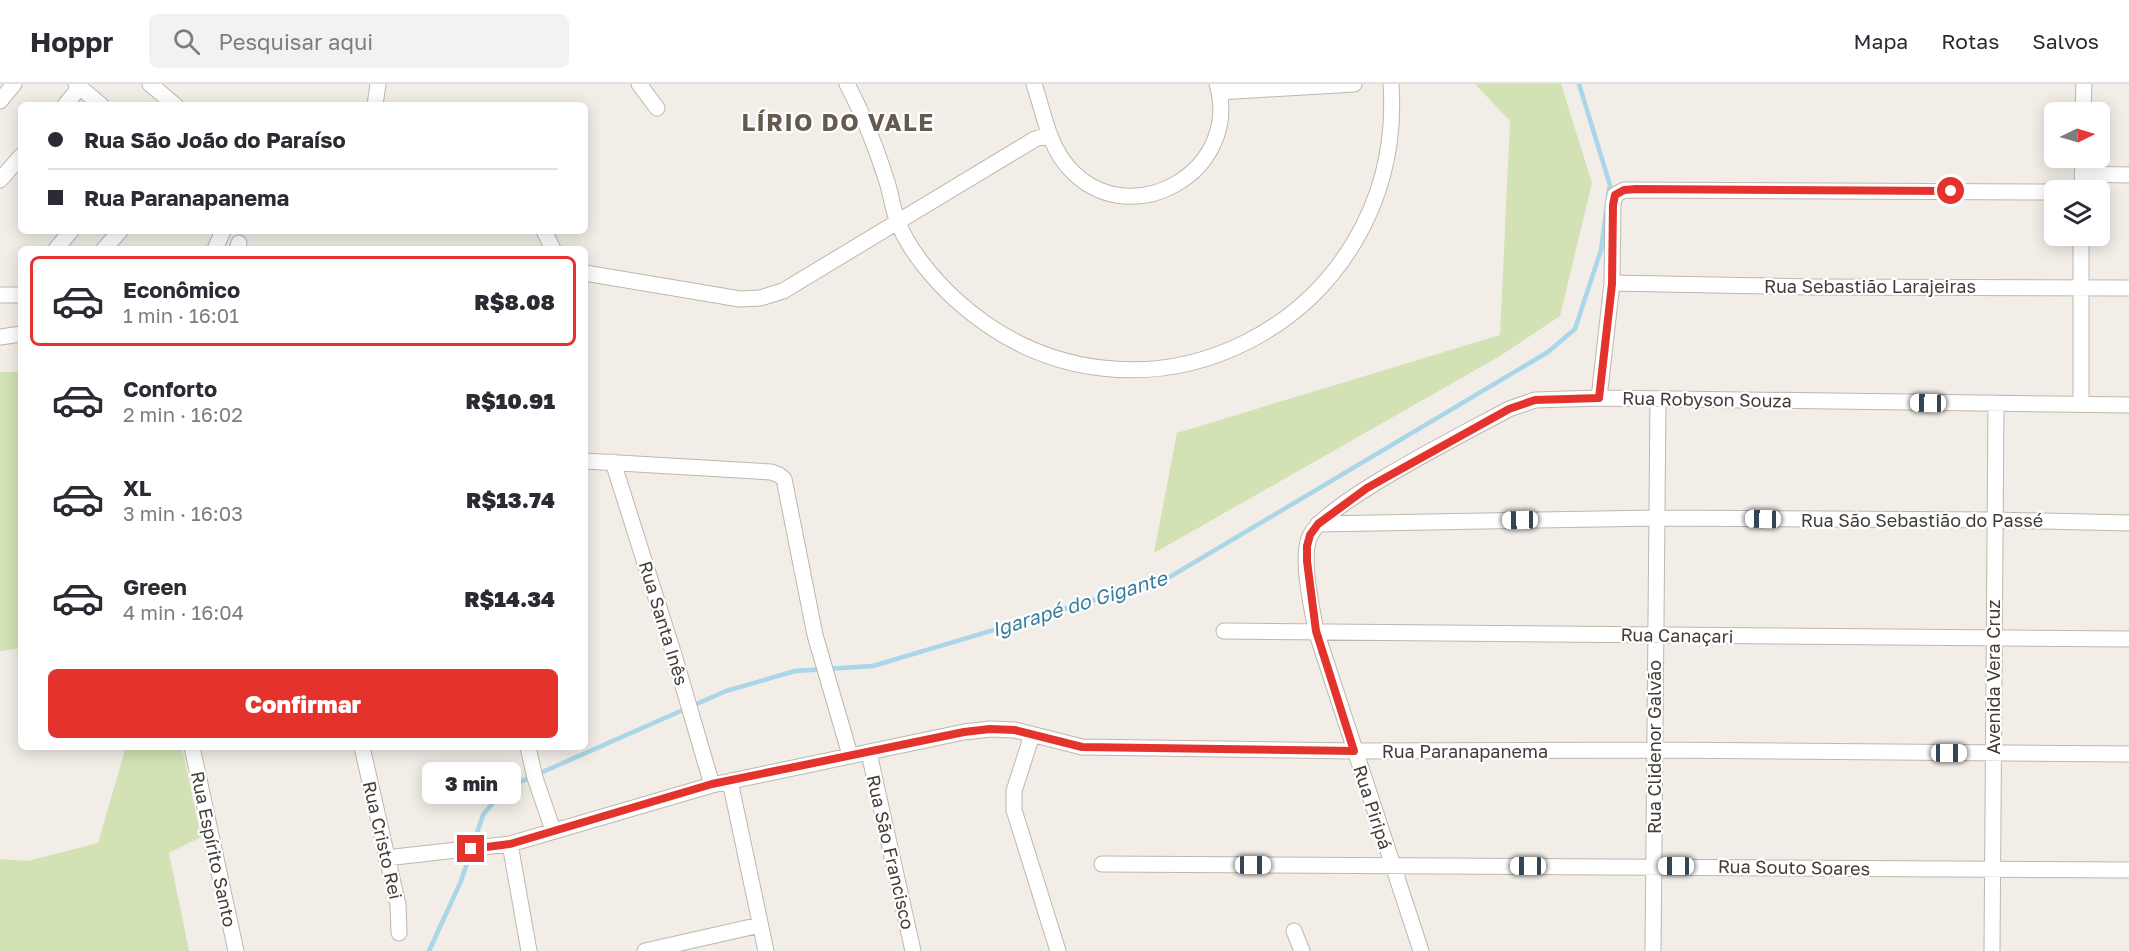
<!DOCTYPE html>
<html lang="pt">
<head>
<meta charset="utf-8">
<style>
  body { margin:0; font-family:"Golos Text",sans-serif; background:#f2f2f3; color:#2b2b33; height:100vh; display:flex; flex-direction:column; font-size:22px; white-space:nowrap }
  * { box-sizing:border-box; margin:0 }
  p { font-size:20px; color:#7c7c81 }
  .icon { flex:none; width:33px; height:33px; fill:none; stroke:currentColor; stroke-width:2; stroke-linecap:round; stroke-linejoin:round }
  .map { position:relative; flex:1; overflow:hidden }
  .drawer { position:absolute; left:18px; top:162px; width:570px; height:504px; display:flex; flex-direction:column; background:#fff; border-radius:9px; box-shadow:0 3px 15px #0003 }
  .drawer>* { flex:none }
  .banner { position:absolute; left:18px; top:18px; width:570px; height:132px; border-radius:9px; box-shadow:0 3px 15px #0003; display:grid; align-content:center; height:132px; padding:0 30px; background:#fff }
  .needle { width:39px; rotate:85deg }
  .buttons { position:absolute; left:2044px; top:18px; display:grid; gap:12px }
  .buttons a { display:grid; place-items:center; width:66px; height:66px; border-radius:9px; background:#fff; box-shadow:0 3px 15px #0003; font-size:30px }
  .end { position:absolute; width:27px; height:27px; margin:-14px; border:8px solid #e3332c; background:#fff; box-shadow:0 0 0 3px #fff }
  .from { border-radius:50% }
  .bubble { position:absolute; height:42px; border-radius:9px; background:#fff; box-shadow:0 3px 15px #0003; font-size:20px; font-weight:800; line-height:42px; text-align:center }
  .car { position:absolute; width:18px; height:36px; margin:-18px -9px; border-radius:8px; box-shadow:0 0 4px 2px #0007; background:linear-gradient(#fff 24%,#345 0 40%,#fff 0 76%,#345 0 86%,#fff 0) }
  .banner b { display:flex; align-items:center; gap:21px; height:57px; font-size:22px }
  .banner b+b { border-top:2px solid #e1e1e2 }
  .banner i { width:15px; height:15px; background:#2b2b33 }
  ul { padding:10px 0 0; list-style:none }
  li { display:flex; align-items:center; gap:18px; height:90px; margin:0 12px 9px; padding:0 18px; border:3px solid transparent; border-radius:9px }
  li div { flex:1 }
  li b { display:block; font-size:22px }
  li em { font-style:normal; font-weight:800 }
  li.selected { border-color:#e3332c }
  li>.icon { width:54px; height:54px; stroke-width:1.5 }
  .primary-button { display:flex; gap:12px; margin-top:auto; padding:12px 30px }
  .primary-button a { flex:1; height:69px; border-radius:9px; background:#e3332c; color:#fff; font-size:24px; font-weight:800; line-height:69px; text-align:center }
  header { display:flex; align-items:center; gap:36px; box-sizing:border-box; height:84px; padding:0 30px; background:#fff; border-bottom:2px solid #e1e1e2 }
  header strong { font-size:28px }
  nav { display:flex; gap:33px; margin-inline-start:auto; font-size:21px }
  .search { width:420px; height:54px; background:#f2f2f3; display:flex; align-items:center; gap:15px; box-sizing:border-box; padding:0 21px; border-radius:9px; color:#7c7c81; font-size:22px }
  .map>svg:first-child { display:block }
  .green { fill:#d2e2b4 }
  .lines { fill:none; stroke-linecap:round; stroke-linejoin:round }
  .stream { stroke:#a9d6e8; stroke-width:4.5 }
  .street-casing { stroke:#bfb7ae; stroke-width:17 }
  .street { stroke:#fff; stroke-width:15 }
  .route { stroke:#e3332c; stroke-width:8 }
  .labels { text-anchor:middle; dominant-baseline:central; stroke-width:4.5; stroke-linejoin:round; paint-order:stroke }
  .street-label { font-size:18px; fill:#443d37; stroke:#fff }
  .water-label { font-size:20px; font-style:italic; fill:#397e9d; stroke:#fff }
  .district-label { font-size:24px; font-weight:bold; letter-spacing:1.5px; fill:#665a4f; stroke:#fff }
</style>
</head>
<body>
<header>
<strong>Hoppr</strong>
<div class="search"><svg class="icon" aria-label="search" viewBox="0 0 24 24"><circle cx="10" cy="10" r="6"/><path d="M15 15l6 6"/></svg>Pesquisar aqui</div>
<nav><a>Mapa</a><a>Rotas</a><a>Salvos</a></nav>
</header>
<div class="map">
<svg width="2129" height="867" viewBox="0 0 2129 867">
  <rect width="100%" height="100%" fill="#f2ede7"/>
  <path class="green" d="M1475 0H1561L1592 99 1560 232 1500 272 1154 469 1177 349 1500 251 1510 37Z
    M21 288V564L0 567V288Z
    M124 663H182L201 753 169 769 189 867H0V775L28 777 98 759 125 666Z"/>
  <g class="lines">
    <path class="stream" d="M1579 0 1610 101 1608 111
      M429 867 461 797 483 731 504 705 726 607 795 587 873 582 1168 494 1548 268 1575 245 1601 166 1606 128"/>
    <defs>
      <path id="street" d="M76 0 101 21
        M150 0 175 21
        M639 0 657 24
        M847 0C864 32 877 66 888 101 891 112 893 125 897 136 908 165 933 195 956 216 1135 378 1407 238 1391 0
        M1034 0C1044 29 1048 61 1069 84 1130 152 1243 87 1217 0
        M1219 8 1354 0
        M0 17 14 0
        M65 21 80 3
        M375 21 378 0
        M2083 28 2084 0
        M2082 90 2129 91
        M0 96 21 72
        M2082 106 2083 74
        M544 147 553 165
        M56 165 71 147
        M104 165 120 147
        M215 165 223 147
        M237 165 239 159
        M585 189 740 215 760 214 783 207 1035 55 1050 51
        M1612 199 1812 203 2129 204
        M0 211H21
        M0 253 21 250
        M1599 314 1612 199 1613 121 1615 111 1624 106 2055 108
        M2081 320V152
        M585 377 771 388 779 391 784 395 815 551 850 671
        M613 378 674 571 712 701
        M1318 440 1657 434 1994 436 2129 439
        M1224 547 2129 555
        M1032 651 1014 707V726L1058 867
        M192 663 236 867
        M362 663 398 821 399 849
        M528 663 535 694 553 746
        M869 669 913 867
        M730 697 766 867
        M510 760 529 867
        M386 774 510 760 712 701 964 648 990 645 1015 646 1082 663 1354 667 1655 666 2129 670
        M1102 780 2129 786
        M1294 847 1302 867
        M645 867 760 841
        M1421 867 1316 547C1312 524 1300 473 1310 452 1324 419 1471 346 1509 325L1535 316 1599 314 2129 321
        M1653 867 1658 315
        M1992 867 1996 319"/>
    </defs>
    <use href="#street" class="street-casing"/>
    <use href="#street" class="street"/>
  </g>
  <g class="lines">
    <path class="route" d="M471 765 510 760 712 700 964 648 990 645 1015 646 1082 663 1354 667 1316 547 1307 477V462L1310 451 1318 440 1367 404 1509 325 1535 316 1599 314 1612 200 1613 121 1615 111 1624 106 1636 105 1951 107"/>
  </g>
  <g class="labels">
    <g class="street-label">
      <text x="1870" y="202">Rua Sebastião Larajeiras</text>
      <text transform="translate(1707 315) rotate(1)">Rua Robyson Souza</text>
      <text x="1922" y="436">Rua São Sebastião do Passé</text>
      <text transform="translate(664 539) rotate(73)">Rua Santa Inês</text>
      <text transform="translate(1677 551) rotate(1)">Rua Canaçari</text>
      <text transform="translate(1993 593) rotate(-90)">Avenida Vera Cruz</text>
      <text transform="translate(1654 663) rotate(-90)">Rua Clidenor Galvão</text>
      <text x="1465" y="667">Rua Paranapanema</text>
      <text transform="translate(1373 723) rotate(72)">Rua Piripá</text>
      <text transform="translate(383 756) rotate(77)">Rua Cristo Rei</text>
      <text transform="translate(214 765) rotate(78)">Rua Espírito Santo</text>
      <text transform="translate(891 768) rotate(77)">Rua São Francisco</text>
      <text transform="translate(1794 783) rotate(1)">Rua Souto Soares</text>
    </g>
    <g class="water-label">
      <text transform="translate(1079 519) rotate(-17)">Igarapé do Gigante</text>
    </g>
    <g class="district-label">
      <text x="838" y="37">LÍRIO DO VALE</text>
    </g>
  </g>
</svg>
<div class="buttons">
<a><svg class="needle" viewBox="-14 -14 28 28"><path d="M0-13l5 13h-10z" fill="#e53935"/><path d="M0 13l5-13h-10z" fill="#7c7c81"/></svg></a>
<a><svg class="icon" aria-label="layers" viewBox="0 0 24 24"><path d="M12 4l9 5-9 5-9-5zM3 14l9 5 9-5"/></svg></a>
</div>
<i class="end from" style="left:1951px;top:107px"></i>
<i class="end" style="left:471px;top:765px"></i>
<div class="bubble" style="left:422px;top:678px;width:99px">3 min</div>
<i class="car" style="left:1928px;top:319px;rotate:271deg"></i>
<i class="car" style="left:1763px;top:435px;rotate:271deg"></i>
<i class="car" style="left:1520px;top:436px;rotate:269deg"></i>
<i class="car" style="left:1949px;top:669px;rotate:90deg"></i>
<i class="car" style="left:1253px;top:781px;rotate:90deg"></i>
<i class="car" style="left:1528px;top:782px;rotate:270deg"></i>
<i class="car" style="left:1676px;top:782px;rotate:270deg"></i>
<div class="banner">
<b><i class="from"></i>Rua São João do Paraíso</b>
<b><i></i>Rua Paranapanema</b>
</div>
<section class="drawer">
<ul>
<li class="selected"><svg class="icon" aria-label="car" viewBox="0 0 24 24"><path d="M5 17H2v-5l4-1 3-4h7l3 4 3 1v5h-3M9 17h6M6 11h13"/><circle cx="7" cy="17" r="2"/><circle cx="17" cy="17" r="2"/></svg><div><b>Econômico</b><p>1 min · 16:01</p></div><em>R$8.08</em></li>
<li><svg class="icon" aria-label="car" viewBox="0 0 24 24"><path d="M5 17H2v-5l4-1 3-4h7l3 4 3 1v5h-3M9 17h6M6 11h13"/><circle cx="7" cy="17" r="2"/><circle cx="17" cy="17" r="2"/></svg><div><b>Conforto</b><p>2 min · 16:02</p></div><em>R$10.91</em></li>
<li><svg class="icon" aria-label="car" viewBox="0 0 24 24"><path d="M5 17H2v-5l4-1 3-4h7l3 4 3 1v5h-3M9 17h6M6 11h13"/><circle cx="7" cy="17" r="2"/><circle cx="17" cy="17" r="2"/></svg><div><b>XL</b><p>3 min · 16:03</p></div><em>R$13.74</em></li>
<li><svg class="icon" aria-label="car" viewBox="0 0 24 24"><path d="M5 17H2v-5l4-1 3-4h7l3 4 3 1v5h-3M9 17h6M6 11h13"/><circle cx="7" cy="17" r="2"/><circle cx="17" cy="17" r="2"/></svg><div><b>Green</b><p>4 min · 16:04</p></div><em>R$14.34</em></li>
</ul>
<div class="primary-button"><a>Confirmar</a></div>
</section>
</div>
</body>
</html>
